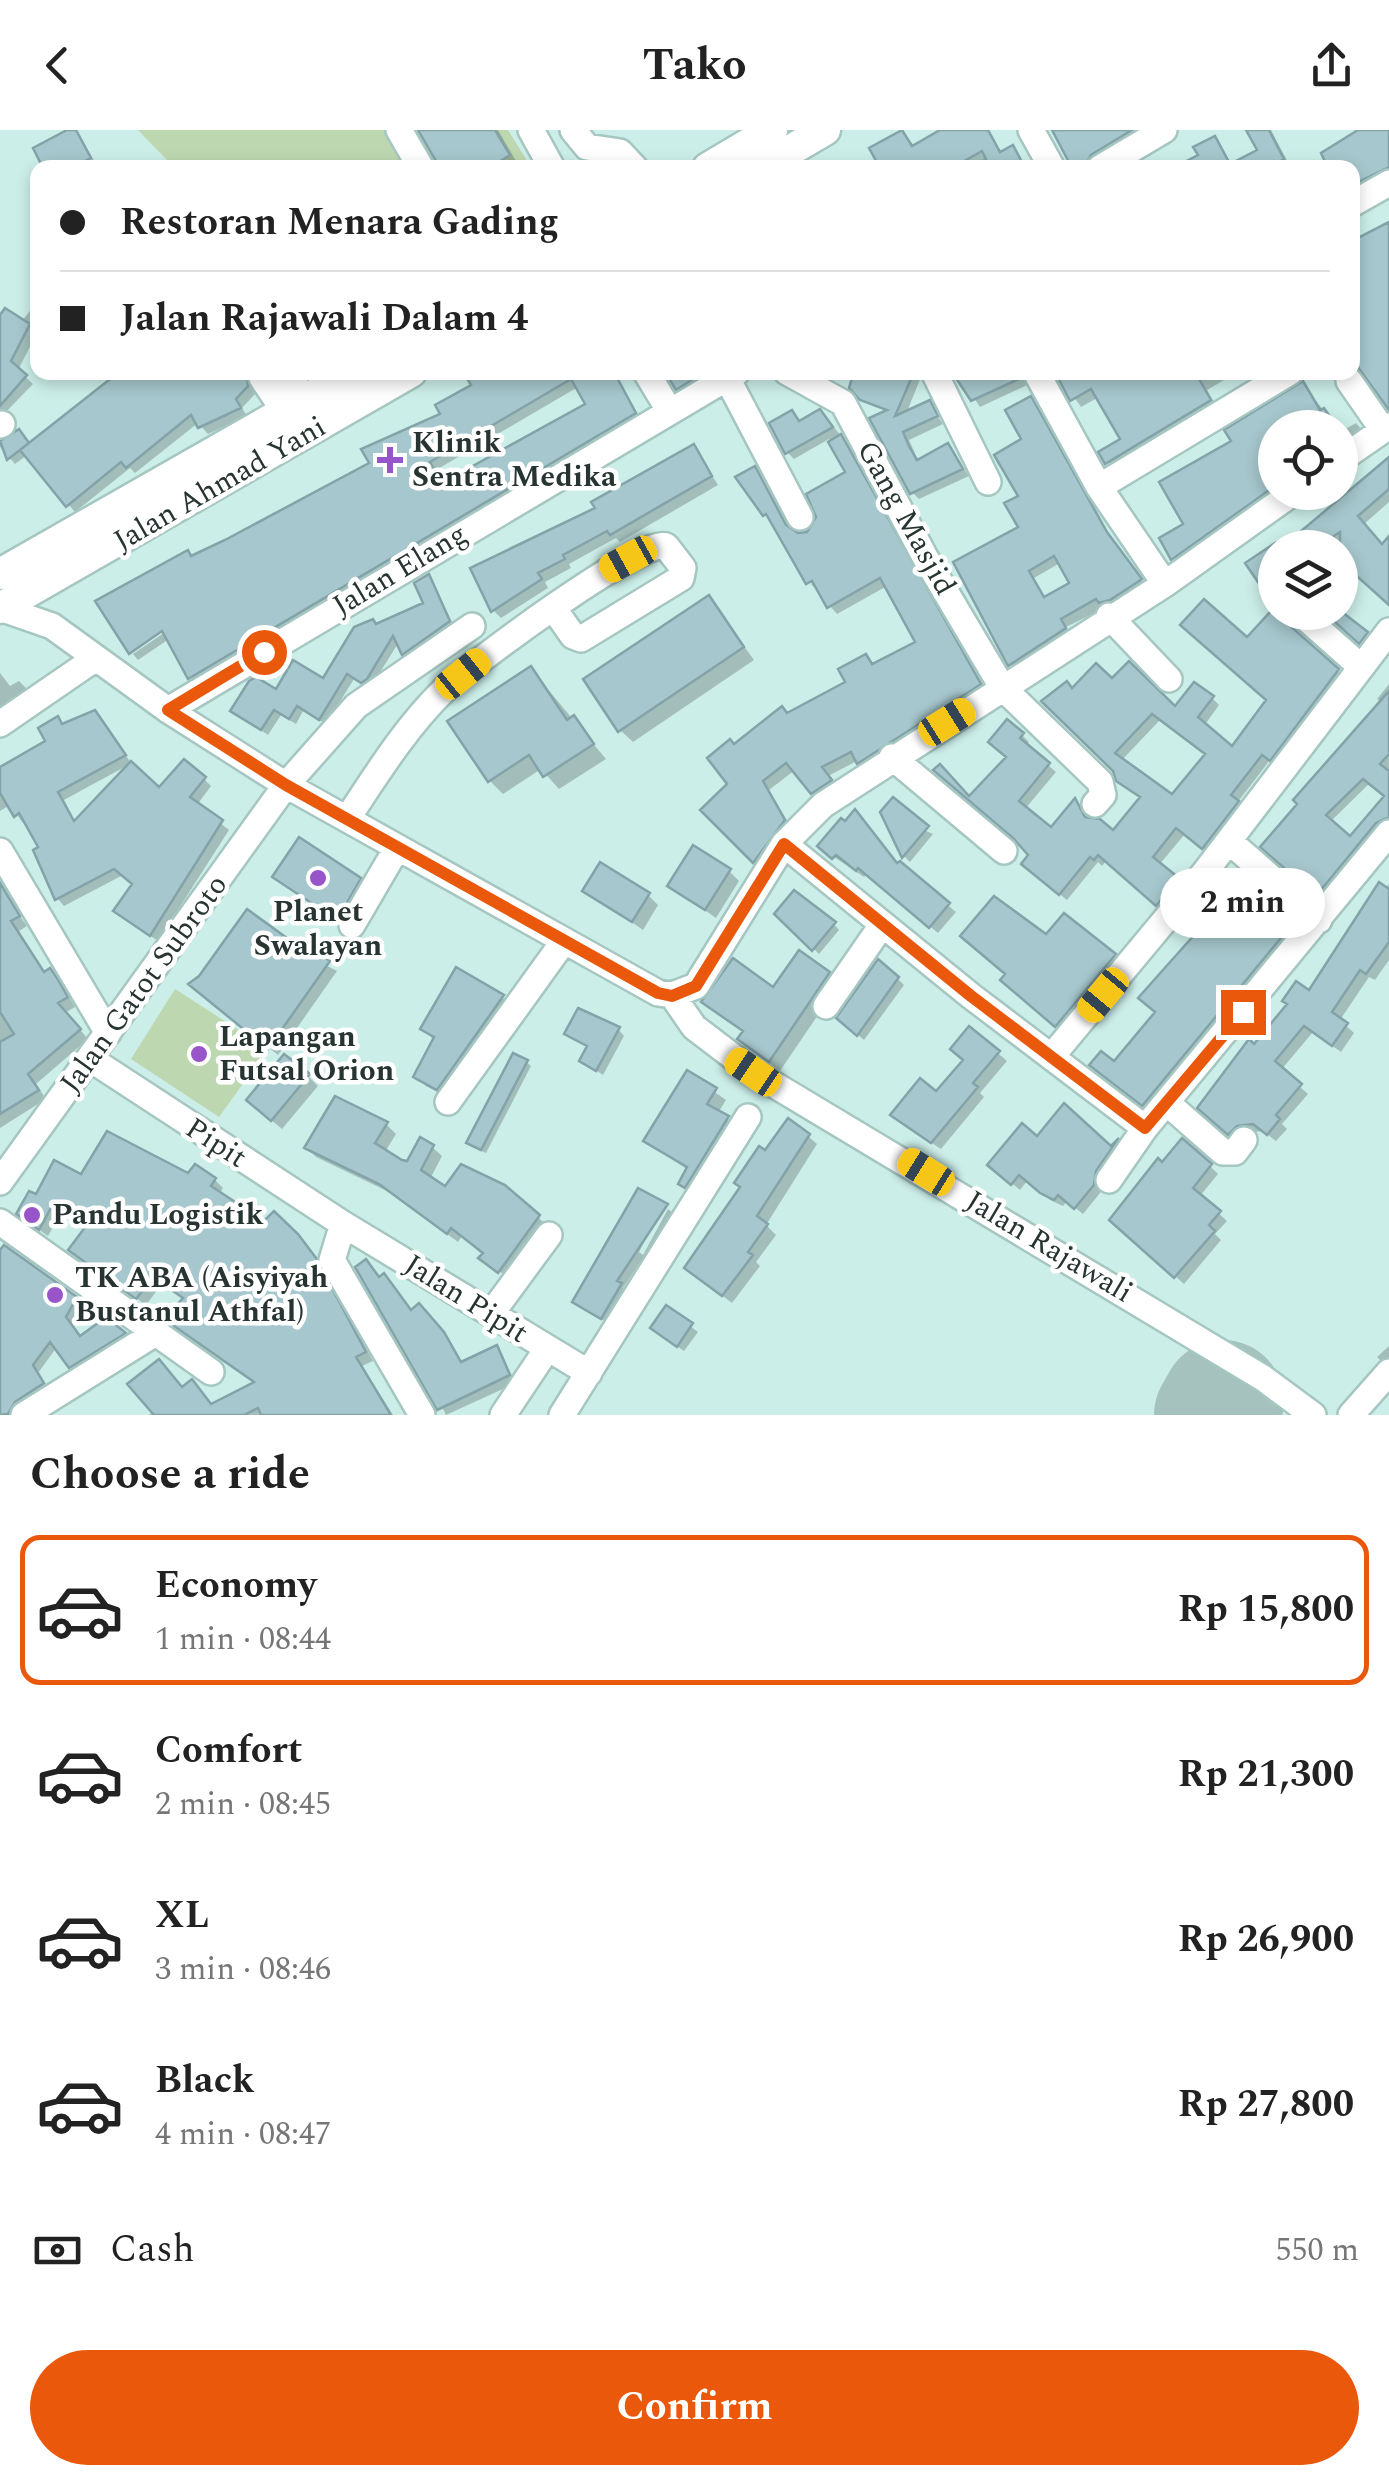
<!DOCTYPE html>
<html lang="en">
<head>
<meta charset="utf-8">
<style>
  body { margin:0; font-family:Spectral,serif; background:#f2f2f2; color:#222; height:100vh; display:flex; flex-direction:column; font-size:38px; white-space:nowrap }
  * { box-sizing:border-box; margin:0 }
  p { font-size:32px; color:#767676 }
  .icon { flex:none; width:55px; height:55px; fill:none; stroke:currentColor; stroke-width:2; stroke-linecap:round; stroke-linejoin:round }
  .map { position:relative; height:1285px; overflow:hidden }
  .panel { display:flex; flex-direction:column; background:#fff; flex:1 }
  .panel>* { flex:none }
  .hud { position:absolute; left:30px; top:30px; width:1330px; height:220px; border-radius:20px; box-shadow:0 5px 15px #0003; display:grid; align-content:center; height:220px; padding:0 30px; background:#fff }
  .fabs { position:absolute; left:1258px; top:280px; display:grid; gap:20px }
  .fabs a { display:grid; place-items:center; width:100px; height:100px; border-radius:50%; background:#fff; box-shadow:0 5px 15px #0003; font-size:50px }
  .end { position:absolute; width:45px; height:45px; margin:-22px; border:12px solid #ea580c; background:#fff; box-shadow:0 0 0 5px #fff }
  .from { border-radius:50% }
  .bubble { position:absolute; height:70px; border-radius:35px; background:#fff; box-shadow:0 5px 15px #0003; font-size:32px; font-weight:700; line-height:70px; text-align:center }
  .car { position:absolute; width:30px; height:60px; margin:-30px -15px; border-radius:12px; box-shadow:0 0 8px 2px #0007; background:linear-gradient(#f5c518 24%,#345 0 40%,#f5c518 0 76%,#345 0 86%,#f5c518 0) }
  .hud b { display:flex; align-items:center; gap:35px; height:95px; font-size:38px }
  .hud b+b { border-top:2px solid #e0e0e0 }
  .hud i { width:25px; height:25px; background:#222 }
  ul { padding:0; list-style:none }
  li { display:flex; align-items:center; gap:30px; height:150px; margin:0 20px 15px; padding:0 10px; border:5px solid transparent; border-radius:20px }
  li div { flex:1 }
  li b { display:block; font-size:38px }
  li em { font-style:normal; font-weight:700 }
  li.current { border-color:#ea580c }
  li>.icon { width:90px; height:90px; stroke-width:1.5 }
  h2 { padding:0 30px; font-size:45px; line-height:120px }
  .pay { display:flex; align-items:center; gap:25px; height:110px; padding:0 30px; font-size:38px }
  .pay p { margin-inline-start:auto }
  .primary-button { display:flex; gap:20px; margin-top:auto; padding:20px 30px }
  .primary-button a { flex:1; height:115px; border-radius:60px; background:#ea580c; color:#fff; font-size:40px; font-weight:700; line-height:115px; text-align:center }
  header { display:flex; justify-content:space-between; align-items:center; height:130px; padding:0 30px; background:#fff; font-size:45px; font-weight:700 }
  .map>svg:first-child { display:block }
  .green { fill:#bdd8b1 }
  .shadow { fill:#0003; fill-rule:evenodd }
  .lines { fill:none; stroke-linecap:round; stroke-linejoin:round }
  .runway { stroke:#a5c2be; stroke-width:122 }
  .building { fill:#a6c7cd; stroke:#83a3a9; stroke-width:2.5; fill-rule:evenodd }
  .minor-casing { stroke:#a5c6c1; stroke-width:30 }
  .major-casing { stroke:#a5c6c1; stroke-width:35 }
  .minor { stroke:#fff; stroke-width:25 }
  .major { stroke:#fff; stroke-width:30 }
  .route { stroke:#ea580c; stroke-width:12 }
  .poi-dot { fill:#9855c9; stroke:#fff; stroke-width:4 }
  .labels { text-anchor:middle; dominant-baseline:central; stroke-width:9; stroke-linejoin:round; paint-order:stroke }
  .poi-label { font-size:30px; font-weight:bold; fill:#273432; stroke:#fff; text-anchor:start }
  .street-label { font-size:30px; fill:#273432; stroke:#fff }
</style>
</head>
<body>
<header><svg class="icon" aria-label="back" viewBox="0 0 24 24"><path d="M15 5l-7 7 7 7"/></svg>Tako<svg class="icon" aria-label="share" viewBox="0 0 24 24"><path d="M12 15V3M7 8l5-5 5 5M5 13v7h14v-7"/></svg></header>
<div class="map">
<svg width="1389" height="1285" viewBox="0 0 1389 1285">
  <rect width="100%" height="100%" fill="#cceee9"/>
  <path class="green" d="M138 0H508L531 37H157L167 30Z
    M175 859 268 919 219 987 131 929Z"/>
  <path class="shadow" d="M74 0 99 38H46L73 0Z
    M421 0H498L520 38H443Z
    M945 0H989L1002 24 1012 18 1026 38H883L903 2 915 17Z
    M1055 0H1156L1096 38H1075Z
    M1249 0H1271L1291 38H1177L1201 26 1215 9 1232 35 1260 22Z
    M1364 0H1389V46L1352 67V38Z
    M34 176 38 201 18 240 33 254 0 288V190L21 192Z
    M168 242H260L254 250 255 264 242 278 247 286 208 304 198 293 135 343 130 338 75 382 27 325 15 334 0 317V311L30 316Z
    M484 242 615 249 642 291 198 555 169 509 138 530 133 524 174 496 193 428 372 334 444 285ZM578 257 588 275 444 355 436 340Z
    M666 242H723L685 265Z
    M848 242H923L906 284 929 273 943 294 909 310 919 332 948 316 969 346 919 369 912 362 887 282 861 268Z
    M956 242H1022L1027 255 980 277Z
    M1057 242H1238L1207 260 1218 279 1115 341 1102 323 1124 310 1099 267 1081 277Z
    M1242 242H1279L1254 257Z
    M1303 254 1337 298H1275V362L1182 436 1173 428 1187 395Z
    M1030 269 1113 412 1147 457 1066 497 1072 506 1017 541 1010 534ZM1060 433 1073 454 1046 469 1034 448Z
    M792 283 800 293 826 288 849 315 987 562 867 640 857 631 828 646 838 659 821 670 795 640 769 660 792 699 762 739 704 680 730 654 734 617 848 553 866 527 875 536 918 513 887 456 837 484 811 454 824 447 765 384 755 339 798 406 808 404 849 342 829 309 794 329 787 322Z
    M1356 293 1364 302 1340 324V302Z
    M694 317 718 355 620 412 616 408 569 434 571 438 545 452 548 458 501 488 493 480 598 379Z
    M1389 328V372L1363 395 1382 417 1389 410V472L1352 439 1340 452V418H1288Z
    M429 447 455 498 410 529 399 512 372 555 368 558 354 549 326 594 303 581 296 594 281 585 268 605 233 581 277 562 324 551 377 496 426 474Z
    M709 468 754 530 633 612 620 600Z
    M1275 481 1291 482 1294 502 1345 548 1278 636 1270 630 1237 673 1244 680 1210 724 1185 704 1159 735 1184 757 1164 781 1107 730 1102 736 1098 732 1067 770 1031 741 1009 627 998 619 1022 605 1029 612 1026 616 1056 642 1025 679 1051 700 1075 671 1088 690 1113 703 1142 668 1073 561 1112 552 1175 580 1212 568 1219 575 1204 596 1232 620 1269 570 1248 511ZM1160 590 1208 625 1173 667 1121 631Z
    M531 539 606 629 559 659 541 639 503 664 489 650Z
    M0 543 10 556 19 551 28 560 0 589Z
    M1389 554V696L1323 770 1270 723 1382 573 1377 569ZM1370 653 1387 667 1350 709 1330 692Z
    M58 590 64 596 102 591 131 633 159 660 204 649 211 656 197 675 229 700 158 811 124 788 134 755 123 745 64 776 57 768 42 718 26 691 23 693 10 675 0 681V640L49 612ZM130 634 76 693 64 670Z
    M883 682 933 704 910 732 904 726Z
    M828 723 898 735 956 782 938 803 867 744 864 747Z
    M729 741 739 751 716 788 670 756Z
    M359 750 366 756 344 794 282 753Z
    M1389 754V830L1375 850 1369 847 1340 890 1354 903 1341 922 1313 902 1281 940 1308 964 1282 994 1287 999 1276 1011 1263 1001 1245 1003 1237 1011 1208 985 1254 917 1310 863Z
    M585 760 648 765 658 775 643 800Z
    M4 764 27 796 19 801 46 844 50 841 59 850 75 877 65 883 88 909 36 954 46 969 0 998V767Z
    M778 784 834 794 839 800 819 824Z
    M1294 793 1301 800 1151 981 1099 942 1114 935 1158 883Z
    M1047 808 1114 826 1121 833 1063 902 1011 857Z
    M302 823 337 841 278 925 199 862Z
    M828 843 839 854 780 941 750 919 740 909 745 903 705 872 774 860Z
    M898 849 904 855 864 910 845 894Z
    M502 867 512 877 448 968 426 956 416 946 433 909 423 899Z
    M618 899 624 906 603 945 582 931 589 918 567 903Z
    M970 899 1007 931 980 963 984 967 941 1019 901 993 937 965 965 931Z
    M526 932 531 936 486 1023 474 1017 469 1012Z
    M688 943 726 970 718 983 738 998 691 1063 681 1053 688 1040 646 1011Z
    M308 946 318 956 282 999 259 980Z
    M386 994 396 1004 385 1022 408 1034 432 1017 442 1026 430 1049 446 1059 538 1087 548 1097 509 1150 462 1106 458 1112 391 1063 316 1027 307 1018Z
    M808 1006 817 1014 766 1095 776 1105 756 1132 760 1136 732 1173 696 1146 766 1023Z
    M1037 1009 1111 1020 1119 1011 1124 1017 1102 1049 1100 1063 1083 1084 1067 1071 1063 1076 1050 1070 1027 1051 1020 1060 998 1042Z
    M1210 1036 1218 1044 1200 1066 1227 1091 1215 1104 1221 1110 1184 1154 1120 1097Z
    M189 1047 215 1050 223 1058 219 1064 265 1094 274 1085 324 1139 373 1231 362 1236 393 1285H149L182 1260 212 1277 256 1254 176 1197 185 1169 162 1154 146 1175 79 1128 71 1120 87 1099 60 1085 48 1106 28 1092 37 1068 82 1048Z
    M664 1075 639 1122 643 1125 668 1079 673 1083 623 1158 626 1162 608 1193 581 1178 575 1172Z
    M0 1124 82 1175 72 1195 81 1208 106 1191 130 1210 78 1243 57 1217 38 1243 49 1261 18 1285H0Z
    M380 1149 412 1182 427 1185 463 1234 497 1218 516 1253 446 1285Z
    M666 1178 698 1202 684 1221 659 1204Z
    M1389 1216V1235L1386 1236 1377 1227Z"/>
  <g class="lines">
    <path class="runway" d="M1215 1285 1223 1271"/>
  </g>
  <path class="building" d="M67 0H76L91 28 71 38H43L33 18Z
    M418 0H495L510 25 489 38H440Z
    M902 0 912 16 940 0H988L1000 22 1013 15 1025 38H972L986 29 982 21 952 38H880L869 18Z
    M1052 0H1132L1091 25 1084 38H1072Z
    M1246 0H1269L1284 29 1268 38H1173L1198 25 1193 17 1215 6 1230 34 1257 20Z
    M1358 0H1389V37L1352 55V38H1328L1321 23Z
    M1389 92V280L1352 229V111Z
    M5 178 30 194 11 231 27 245 0 276V185Z
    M119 242H247L248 256 236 269 241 278 198 298 191 285 126 338 121 332 66 377 20 320Z
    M481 242H614L636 283 188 549 162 501 129 524 95 471 188 420 191 426 225 410 369 333 361 319 440 284 435 275 471 255 468 250ZM571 249 585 274 442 353 430 332Z
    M665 242H704L676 260Z
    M854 242H914L895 286 930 270 938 286 903 302 909 316 917 330 948 313 963 339 910 364 869 288 887 280 860 270 849 258Z
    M952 242H1020L1021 248 971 271Z
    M1055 242H1195L1211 270 1105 334 1098 322 1120 309 1091 259 1070 271Z
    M1303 251 1320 280 1324 278 1338 298H1275V356L1171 430 1159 408 1183 394 1159 352 1231 311 1224 300Z
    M1031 266 1107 402 1142 449 1110 470 1099 473 1096 469 1061 489 1066 498 1008 536 953 432 1018 397 1004 373 1018 366 994 325 1021 309 1005 280ZM1054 426 1069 453 1044 467 1029 441Z
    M820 279 833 297 785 324 769 293 792 280 799 291Z
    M19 299 29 313 7 330 0 311Z
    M841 304 981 554 857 634 851 622 822 637 832 650 811 664 786 633 763 651 785 690 753 733 700 680 727 654 707 628 730 609 734 614 782 576 787 583 845 552 838 539 866 524 872 534 915 512 880 448 827 478 812 451 806 454 766 384 763 386 735 347 755 336 786 395 798 403 807 402 816 387 806 364 845 342 828 312Z
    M694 314 712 346 610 405 607 401 563 425 565 429 538 443 542 449 491 482 470 438 595 378 591 372Z
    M1389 327V359L1358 386 1382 414 1389 406V475L1340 431V402L1316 418H1281Z
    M1275 413V477L1245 433Z
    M429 444 450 491 402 525 393 506 367 549 361 553 347 544 319 590 297 576 289 589 274 580 261 600 230 581 249 551 256 547 276 559 293 530 323 548 354 497 373 489 376 494 423 473 414 453Z
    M709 465 744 517 618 602 583 549Z
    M1204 469 1247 507 1270 482H1283L1288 494 1339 539 1270 631 1262 625 1231 665 1239 671 1202 719 1176 698 1153 727 1179 748 1156 776 1098 725 1094 730 1090 727 1059 765 1021 734 1028 725 1014 709 933 640 940 634 969 666 1006 627 988 612 1007 589 1024 603 1020 608 1050 633 1019 671 1051 697 1075 668 1085 687 1100 689 1113 700 1140 667 1116 651 1113 641 1041 571 1067 551 1072 558 1096 533 1112 548 1129 531 1175 576 1194 552 1214 566 1198 587 1232 616 1266 570 1180 495ZM1152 584 1205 624 1172 664 1115 623Z
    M1324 482H1342L1368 502 1359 514Z
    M531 536 567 590 574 585 594 614 543 647 529 625 488 652 447 591Z
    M1389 561V624L1380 634 1389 641V687L1376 693 1316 766 1260 717 1297 674 1293 670ZM1363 649 1384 666 1350 706 1326 685Z
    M95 580 126 625 58 662 74 691 131 631 159 657 184 629 206 647 190 667 223 690 150 806 113 781 132 754 114 739 55 770 33 720 38 717 19 683 14 687 0 663V637L45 611 38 598 58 586 62 594Z
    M893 667 929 696 902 728 880 682Z
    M855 679 897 733 900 731 950 773 929 798 858 738 856 741 836 725 832 729 817 716 841 688 845 691Z
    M299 707 361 748 337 790 272 747Z
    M693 715 731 739 705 780 667 756Z
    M600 732 650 763 632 792 582 761Z
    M1239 742 1295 791 1142 976 1089 935 1101 921 1114 931 1155 882 1138 868 1212 785 1238 753 1233 749Z
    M1379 752 1389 759V812L1366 844 1360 840 1332 882 1348 893 1332 916 1304 896 1275 931 1302 954 1276 985 1280 989 1267 1005 1253 994 1237 996 1228 1005 1197 978 1249 909 1254 914 1287 874 1282 871 1296 851 1309 860Z
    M0 753 20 786 11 791 44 842 50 838 57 848 68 867 58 873 81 899 28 944 39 960 0 984V912L14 904 0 882Z
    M794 760 836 792 812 821 774 784Z
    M994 766 1046 804 1064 783 1116 824 1055 897 1000 850 1005 844 960 806Z
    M247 779 302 819 305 814 330 831 268 919 188 854 199 846Z
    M799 820 830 842 769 932 737 909 743 901 701 872 733 828 773 857Z
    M878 829 899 847 857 906 836 888Z
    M456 837 504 865 437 960 413 947 434 907 420 899Z
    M578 878 620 897 596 941 579 931 587 916 564 904Z
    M969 896 1000 921 973 953 978 957 931 1013 890 985 920 948 936 961 963 930 950 919Z
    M513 923 528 930 481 1020 466 1013Z
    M284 924 310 944 271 991 246 970Z
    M687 940 717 958 707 974 729 986 685 1058 678 1054 687 1037 643 1011Z
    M335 966 388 992 375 1013 402 1030 407 1031 420 1007 434 1015 421 1040 445 1056 461 1034 505 1055 540 1085 498 1143 478 1128 483 1123 451 1098 447 1104 379 1054 304 1018Z
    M1064 973 1111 1016 1119 1008 1096 1041 1094 1055 1074 1079 1058 1065 1054 1070 1040 1063 1019 1045 1011 1055 987 1035 1022 993 1037 1006Z
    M788 988 810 1004 757 1086 768 1094 748 1122 753 1125 722 1166 684 1138 740 1057 734 1053 759 1016 765 1020Z
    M107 1001 188 1043 195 1034 216 1048 211 1056 264 1091 274 1081 298 1104 316 1128 366 1222 356 1227 391 1285H261L258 1278 244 1285H154L127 1254 159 1229 182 1257 192 1249 211 1274 254 1252 164 1189 183 1168 153 1147 136 1169 68 1120 86 1096 51 1078 39 1100 16 1084 29 1061 36 1064 54 1030 81 1044Z
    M1182 1008 1212 1034 1193 1058 1221 1081 1209 1095 1215 1101 1174 1148 1109 1090 1158 1028 1162 1032Z
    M638 1058 668 1074 617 1151 622 1153 601 1189 572 1172Z
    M4 1115 77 1167 66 1187 80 1206 106 1187 126 1203 69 1238 50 1212 33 1235 44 1253 15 1272 8 1284 0 1285V1120Z
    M366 1129 379 1147 384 1143 411 1180 419 1173 444 1202 461 1232 497 1215 510 1245 437 1280 355 1137Z
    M666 1175 693 1193 677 1217 650 1198Z"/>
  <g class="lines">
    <defs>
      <path id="minor" d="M399 0 421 38
        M531 0 552 38
        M573 0 587 17 620 22 635 38
        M1031 0 1052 38
        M1100 38 1164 0
        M1352 74 1389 53
        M286 242 306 270
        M646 242 669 280
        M787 242 843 273 925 427 1002 557 1100 652 1103 665 1095 674
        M934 242 988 352
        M1036 242 1099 357 1165 454
        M262 248 285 282
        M727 248 800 387
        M1349 251 1383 300
        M0 295 2 294
        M1340 330 1389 296
        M1099 357 1290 242
        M0 478 52 496 168 580 286 655 658 863 672 865 696 856 784 714 823 675 1165 454 1294 362
        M1299 482 1361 537
        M1109 486 1169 549
        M168 580 737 242
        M0 594 96 528
        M892 627 1004 721
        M347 689C377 644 405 598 444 560 469 536 642 407 666 416L683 438 681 448 581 509 573 506 554 479
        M1229 711 1319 790
        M784 714 971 866 1145 998
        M0 721 108 903
        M352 795 397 718
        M672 865 694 897 753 942 1263 1248 1313 1285
        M826 876 882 795
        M1052 926 1205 742 1389 501
        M92 930 343 1094 589 1243
        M448 972 564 811
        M1167 973 1223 1022H1235L1244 1010
        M1109 1050 1145 998 1389 703
        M0 1052 286 655 356 576 472 496
        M0 1092 211 1242
        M343 1094 332 1130 422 1285
        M491 1184 549 1105
        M24 1285 154 1204
        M503 1285 547 1219
        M562 1285 748 987
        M1351 1285 1389 1242"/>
      <path id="major" d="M708 38 772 0
        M760 38 825 0
        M0 444 354 242
        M0 478 411 242"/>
    </defs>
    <use href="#minor" class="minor-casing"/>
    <use href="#major" class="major-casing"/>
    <use href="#minor" class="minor"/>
    <use href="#major" class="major"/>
  </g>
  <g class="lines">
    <path class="route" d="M264 522 168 580 286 655 658 863 672 866 696 856 784 714 971 866 1145 998 1243 882"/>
  </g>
  <g class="poi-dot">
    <path d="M385 315h10v10h10v10h-10v10h-10v-10h-10v-10h10z"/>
    <circle cx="318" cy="748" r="10"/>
    <circle cx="199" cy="924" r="10"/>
    <circle cx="32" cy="1085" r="10"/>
    <circle cx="55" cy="1165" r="10"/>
  </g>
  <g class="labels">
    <g class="poi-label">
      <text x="412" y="313">Klinik<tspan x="412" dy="34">Sentra Medika</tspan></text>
      <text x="318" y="782" text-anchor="middle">Planet<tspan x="318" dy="34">Swalayan</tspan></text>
      <text x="219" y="907">Lapangan<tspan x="219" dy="34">Futsal Orion</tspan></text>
      <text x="52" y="1085">Pandu Logistik</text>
      <text x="75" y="1148">TK ABA (Aisyiyah<tspan x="75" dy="34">Bustanul Athfal)</tspan></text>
    </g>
    <g class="street-label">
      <text transform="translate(220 354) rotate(-30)">Jalan Ahmad Yani</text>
      <text transform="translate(906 388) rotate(61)">Gang Masjid</text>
      <text transform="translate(400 440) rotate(-31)">Jalan Elang</text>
      <text transform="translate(144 854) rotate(-54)">Jalan Gatot Subroto</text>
      <text transform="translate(216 1013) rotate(33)">Pipit</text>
      <text transform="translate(1049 1117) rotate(31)">Jalan Rajawali</text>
      <text transform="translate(466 1169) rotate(32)">Jalan Pipit</text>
    </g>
  </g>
</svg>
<div class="fabs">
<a><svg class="icon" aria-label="locate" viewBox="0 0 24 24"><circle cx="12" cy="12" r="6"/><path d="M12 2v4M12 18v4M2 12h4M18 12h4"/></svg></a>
<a><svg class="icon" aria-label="layers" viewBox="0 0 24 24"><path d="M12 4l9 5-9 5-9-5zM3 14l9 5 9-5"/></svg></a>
</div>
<i class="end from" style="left:264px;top:522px"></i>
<i class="end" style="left:1243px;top:882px"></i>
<div class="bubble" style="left:1160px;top:738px;width:165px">2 min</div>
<i class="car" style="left:628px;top:429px;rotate:241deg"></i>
<i class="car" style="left:463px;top:544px;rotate:51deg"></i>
<i class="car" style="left:947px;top:592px;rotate:58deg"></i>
<i class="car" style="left:1103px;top:865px;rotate:220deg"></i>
<i class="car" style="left:753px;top:942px;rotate:304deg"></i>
<i class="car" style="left:926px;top:1042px;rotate:302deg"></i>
<div class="hud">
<b><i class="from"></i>Restoran Menara Gading</b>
<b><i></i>Jalan Rajawali Dalam 4</b>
</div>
</div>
<section class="panel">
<h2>Choose a ride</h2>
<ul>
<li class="current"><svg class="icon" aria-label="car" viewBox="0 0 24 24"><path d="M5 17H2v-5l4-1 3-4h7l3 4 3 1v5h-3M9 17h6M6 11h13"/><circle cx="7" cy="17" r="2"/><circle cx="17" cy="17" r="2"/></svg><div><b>Economy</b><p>1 min · 08:44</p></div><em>Rp 15,800</em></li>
<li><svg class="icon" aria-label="car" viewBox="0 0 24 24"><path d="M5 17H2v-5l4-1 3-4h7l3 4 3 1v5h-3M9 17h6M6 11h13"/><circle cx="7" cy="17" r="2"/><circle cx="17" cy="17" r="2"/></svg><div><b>Comfort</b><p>2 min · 08:45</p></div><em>Rp 21,300</em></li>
<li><svg class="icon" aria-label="car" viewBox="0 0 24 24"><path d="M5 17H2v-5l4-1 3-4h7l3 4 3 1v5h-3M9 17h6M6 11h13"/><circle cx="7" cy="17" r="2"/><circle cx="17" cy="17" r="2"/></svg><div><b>XL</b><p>3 min · 08:46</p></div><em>Rp 26,900</em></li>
<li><svg class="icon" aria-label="car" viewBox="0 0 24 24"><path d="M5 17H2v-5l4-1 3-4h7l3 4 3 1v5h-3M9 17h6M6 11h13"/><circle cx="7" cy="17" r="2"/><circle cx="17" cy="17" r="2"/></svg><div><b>Black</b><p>4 min · 08:47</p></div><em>Rp 27,800</em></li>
</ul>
<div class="pay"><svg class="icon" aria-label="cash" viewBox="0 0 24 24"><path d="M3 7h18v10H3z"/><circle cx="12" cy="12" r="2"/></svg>Cash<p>550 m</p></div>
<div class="primary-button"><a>Confirm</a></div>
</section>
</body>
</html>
